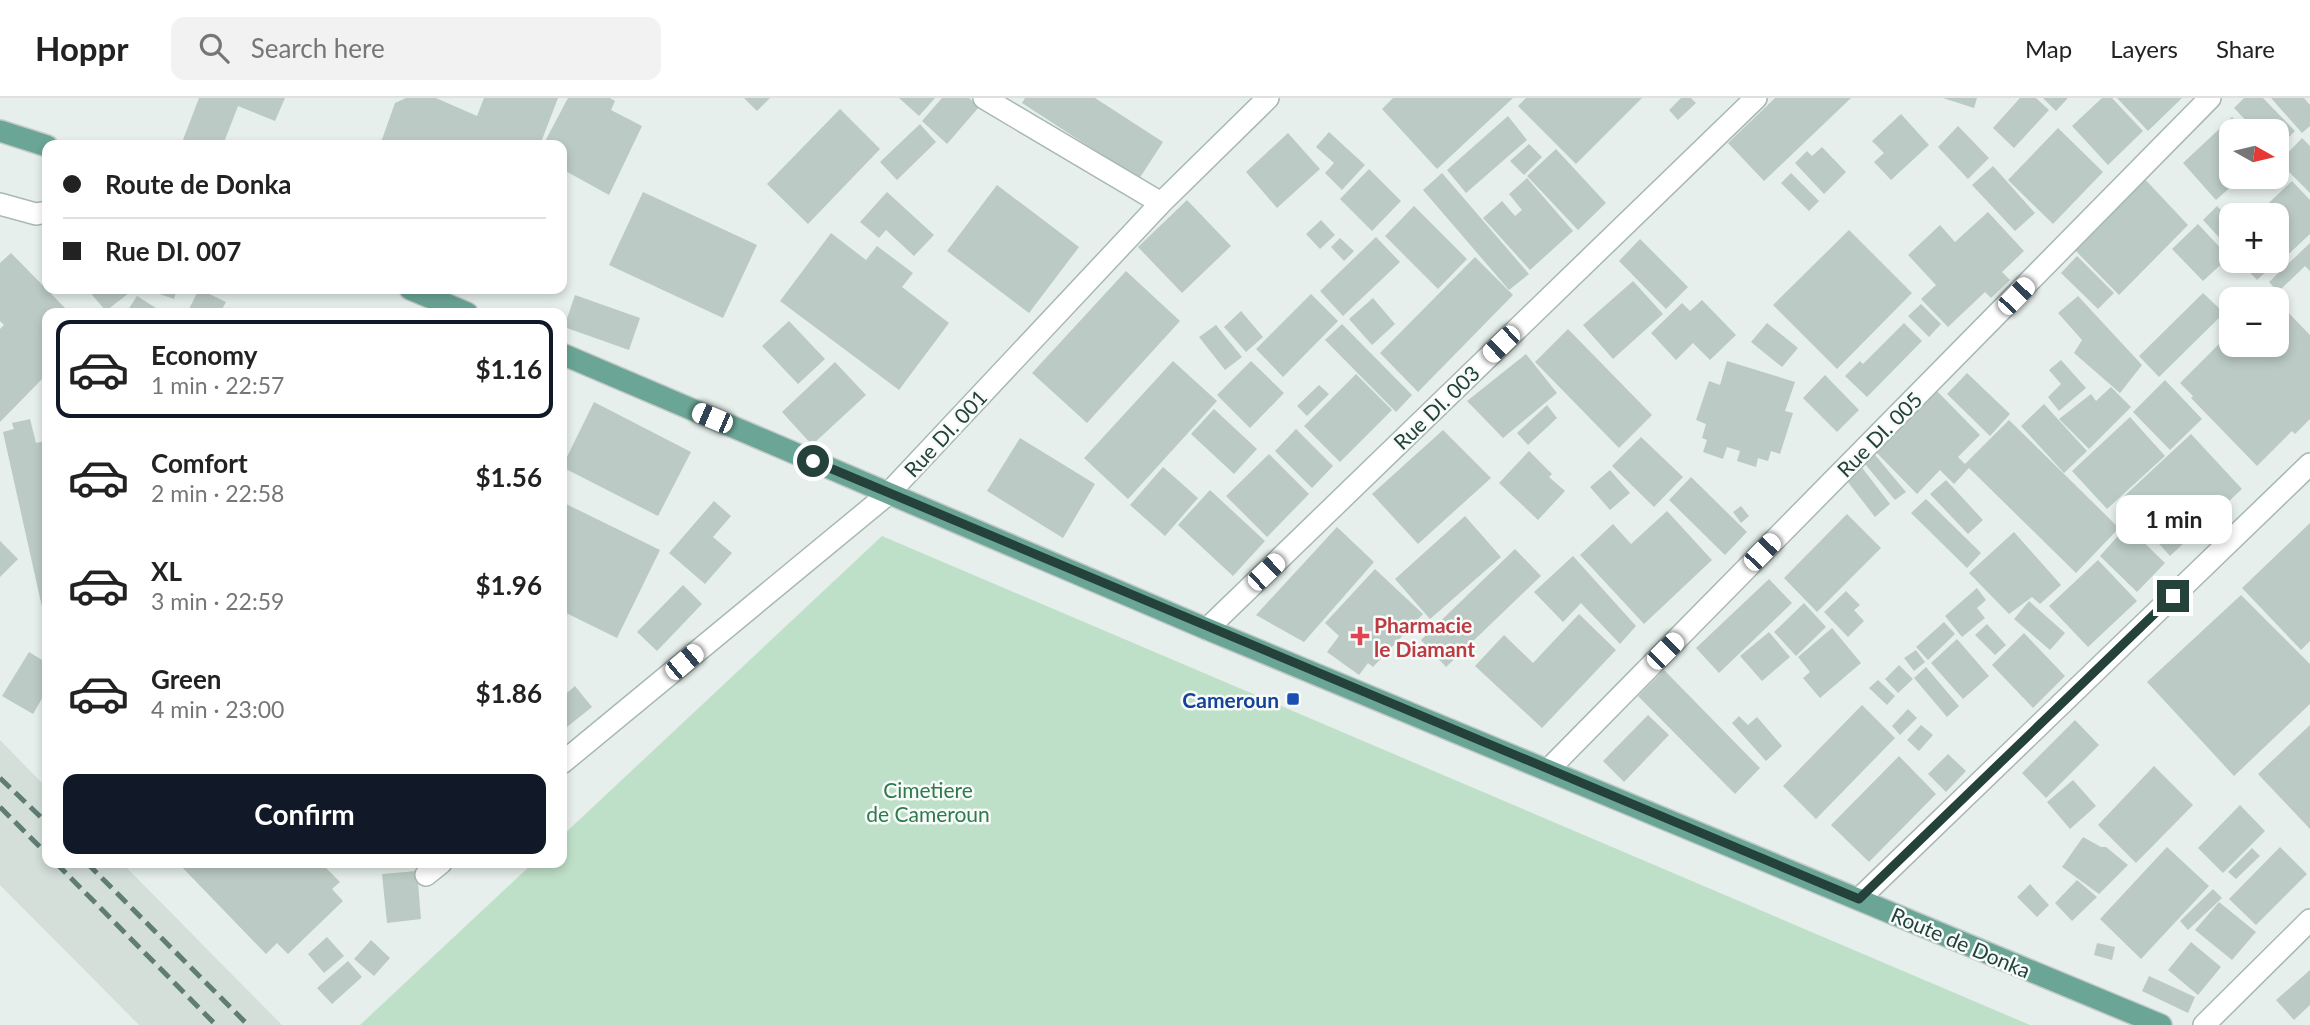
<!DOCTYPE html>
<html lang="en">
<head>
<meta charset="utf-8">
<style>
  body { margin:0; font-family:Lato,sans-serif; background:#f2f2f2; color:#222; height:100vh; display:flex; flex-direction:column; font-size:26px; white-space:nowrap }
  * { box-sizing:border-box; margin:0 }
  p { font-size:23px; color:#767676 }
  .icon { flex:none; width:38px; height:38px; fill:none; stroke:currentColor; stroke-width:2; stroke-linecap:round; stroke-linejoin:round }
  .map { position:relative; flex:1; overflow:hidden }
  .panel { position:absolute; left:42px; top:210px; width:525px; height:560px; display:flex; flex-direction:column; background:#fff; border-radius:14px; box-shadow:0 4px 10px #0003 }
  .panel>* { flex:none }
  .hud { position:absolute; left:42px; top:42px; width:525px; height:154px; border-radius:14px; box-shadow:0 4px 10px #0003; display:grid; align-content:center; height:154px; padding:0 21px; background:#fff }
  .needle { width:46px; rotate:98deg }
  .tools { position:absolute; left:2219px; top:21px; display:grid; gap:14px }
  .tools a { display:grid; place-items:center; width:70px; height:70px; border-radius:14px; background:#fff; box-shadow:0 4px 10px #0003; font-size:35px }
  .end { position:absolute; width:32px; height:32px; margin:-16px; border:9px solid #24423a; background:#fff; box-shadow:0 0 0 4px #fff }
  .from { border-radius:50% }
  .bubble { position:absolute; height:49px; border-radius:14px; background:#fff; box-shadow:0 4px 10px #0003; font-size:23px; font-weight:700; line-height:49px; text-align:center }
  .car { position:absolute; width:21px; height:42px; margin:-21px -10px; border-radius:9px; box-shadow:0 0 5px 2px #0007; background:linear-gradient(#fff 24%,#345 0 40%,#fff 0 76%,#345 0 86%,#fff 0) }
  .hud b { display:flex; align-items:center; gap:24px; height:66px; font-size:26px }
  .hud b+b { border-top:2px solid #e0e0e0 }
  .hud i { width:18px; height:18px; background:#222 }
  ul { padding:12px 0 0; list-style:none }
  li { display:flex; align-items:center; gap:21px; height:98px; margin:0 14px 10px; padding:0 7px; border:4px solid transparent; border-radius:14px }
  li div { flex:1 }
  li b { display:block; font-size:26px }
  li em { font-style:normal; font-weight:700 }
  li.active { border-color:#111827 }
  li>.icon { width:63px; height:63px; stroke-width:1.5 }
  .action { display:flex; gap:14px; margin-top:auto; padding:14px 21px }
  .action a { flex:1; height:80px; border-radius:14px; background:#111827; color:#fff; font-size:28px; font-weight:700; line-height:80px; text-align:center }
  header { display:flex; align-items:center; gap:42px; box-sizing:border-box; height:98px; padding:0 35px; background:#fff; border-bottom:2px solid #e0e0e0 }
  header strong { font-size:33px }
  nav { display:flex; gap:38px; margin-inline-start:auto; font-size:24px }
  .search { width:490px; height:63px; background:#f2f2f2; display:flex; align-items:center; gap:18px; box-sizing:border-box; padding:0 24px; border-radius:14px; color:#767676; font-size:26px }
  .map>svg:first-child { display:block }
  .built { fill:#d4dfda }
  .green { fill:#bfe0c8 }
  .building { fill:#bbcac4 }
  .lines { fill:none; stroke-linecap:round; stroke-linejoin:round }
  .minor-casing { stroke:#a8b8b2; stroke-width:24 }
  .major-casing { stroke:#c2cac8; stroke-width:24 }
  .minor { stroke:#fff; stroke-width:21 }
  .major { stroke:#6aa596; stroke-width:21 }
  .rail { stroke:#5f7d75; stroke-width:5; stroke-dasharray:14 7; stroke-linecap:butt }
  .route { stroke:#24423a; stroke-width:9 }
  .health-dot { fill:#e0444e; stroke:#f7fbf9; stroke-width:2.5 }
  .transit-dot { fill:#1a4fb4; stroke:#f7fbf9; stroke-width:2.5 }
  .labels { text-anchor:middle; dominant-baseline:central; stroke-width:5; stroke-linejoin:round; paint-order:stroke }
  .street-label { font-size:21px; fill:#24423a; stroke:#f7fbf9 }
  .health-label { font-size:21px; font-weight:bold; fill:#be3a42; stroke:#f7fbf9; text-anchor:start }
  .transit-label { font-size:21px; font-weight:bold; fill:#164399; stroke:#f7fbf9; text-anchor:end }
  .park-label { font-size:21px; fill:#2d7a4b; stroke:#f7fbf9 }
</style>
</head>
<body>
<header>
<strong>Hoppr</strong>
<div class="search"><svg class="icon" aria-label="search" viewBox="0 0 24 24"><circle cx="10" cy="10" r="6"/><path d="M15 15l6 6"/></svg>Search here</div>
<nav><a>Map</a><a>Layers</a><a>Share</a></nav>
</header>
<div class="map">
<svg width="2310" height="927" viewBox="0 0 2310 927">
  <rect width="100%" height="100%" fill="#e6efeb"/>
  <path class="built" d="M0 642 47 690V765H122L282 927H139L0 787Z"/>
  <path class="green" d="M882 438 2030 927H360L533 765H562V738Z"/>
  <path class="building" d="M199 0H285L275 23 238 8 223 47H181Z
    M406 0H436L477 18 484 0H558L540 47H380L395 5Z
    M568 0H610L615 3 611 12 642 28 609 97 562 71V47H543Z
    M744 0H770L757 13Z
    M899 0H935L919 18Z
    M942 0H969L979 9 947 46 922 23Z
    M1025 0H1095L1163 44 1139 81 1022 5Z
    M1393 0H1513L1437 71 1382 11Z
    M1526 0H1642L1576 66 1518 8Z
    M1681 0H1691L1696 5 1678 22 1669 12Z
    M1775 0H1851L1764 83 1728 45Z
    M1943 0H1977L1974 10Z
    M2020 0H2036L2049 12 2014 50 1993 30Z
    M2043 0H2068L2056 13Z
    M2102 0H2112L2143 33 2108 67 2072 28Z
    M2117 0H2182L2148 33Z
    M2244 0H2263L2295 33 2277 51V33H2256L2234 10Z
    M2271 0H2304L2310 7V28L2302 35Z
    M840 11 880 51 808 126 767 86Z
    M1901 16 1929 47 1891 82 1874 64 1884 55 1872 43Z
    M1508 18 1527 42 1466 95 1447 72Z
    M2232 19 2245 33H2231V79H2242L2216 102 2183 65Z
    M920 26 936 44 897 82 880 64Z
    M1958 28 1989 60 1968 81 1938 49Z
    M2058 30 2103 74 2053 126 2008 82Z
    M1329 34 1365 67 1342 92 1325 75 1334 65 1316 49Z
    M1288 35 1320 71 1277 110 1246 74Z
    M2302 40 2310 48V95L2279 64Z
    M1529 46 1542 59 1524 77 1510 63Z
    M1822 49 1846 74 1824 96 1795 65 1807 53 1812 58Z
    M1556 51 1606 105 1578 132 1527 78Z
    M1993 68 2035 115 2015 133 1972 87Z
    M1369 71 1401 103 1372 133 1340 101Z
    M1442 75 1529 176 1509 192 1423 92Z
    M1791 75 1819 103 1809 113 1781 85Z
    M2140 76 2188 127 2119 197 2071 148Z
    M1527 80 1573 133 1530 172 1483 120 1502 103 1515 118 1522 112 1509 96Z
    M2292 83 2310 102V136L2279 165 2277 163V117H2256Z
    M997 87 1079 149 1029 215 947 153Z
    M643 94 757 147 723 220 609 167Z
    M887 94 934 137 914 158 886 132 879 140 860 124Z
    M1187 102 1231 148 1182 195 1138 149Z
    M1414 108 1467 161 1438 191 1385 138Z
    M2217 108 2231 123V146L2228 149 2203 122Z
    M1988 114 2024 153 2002 174 2010 182 1991 200 1985 194 1948 229 1921 201 1936 187 1908 157 1940 127 1955 144Z
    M1321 122 1335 137 1320 151 1306 136Z
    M2198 126 2229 159 2203 183 2172 151Z
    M1849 132 1912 195 1837 271 1773 207Z
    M831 135 866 162 877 148 913 175 902 189 949 225 899 292 780 203Z
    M1376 139 1400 164 1343 218 1320 193Z
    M1340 140 1354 153 1344 163 1331 149Z
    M1640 141 1688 189 1666 211 1619 163Z
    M2310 145V173L2305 168 2278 194 2269 184Z
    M11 155 70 215H47V276L0 324V231L4 227 0 223V165Z
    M2077 158 2114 195 2098 211 2061 175Z
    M1475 159 1513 197 1418 294 1380 255Z
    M2239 163H2266L2271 169 2257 182Z
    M1126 173 1180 223 1087 325 1032 275Z
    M1633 183 1663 216 1613 261 1583 227Z
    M87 191H134L106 213Z
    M155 191H177L174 201 154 194Z
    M199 191 226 204 220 215H187Z
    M2203 195 2224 215 2159 279 2139 258Z
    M1311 196 1338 223 1283 279 1256 251Z
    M575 197 640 220 629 252 564 229Z
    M137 198 156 210 153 215H126Z
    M2078 198 2142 267 2120 295 2074 255 2082 242 2058 215Z
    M1373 200 1395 226 1372 247 1349 221Z
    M1702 202 1736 237 1710 262 1693 245 1676 262 1651 235 1682 205 1690 213Z
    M1921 206 1941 226 1929 239 1908 218Z
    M2282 208 2310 237V321L2295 336 2292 333 2257 368 2191 300 2193 298 2180 285 2231 234V247H2277V213Z
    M1241 213 1263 239 1246 254 1224 229Z
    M789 223 825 261 798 286 762 248Z
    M1767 225 1798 250 1782 269 1751 244Z
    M1904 225 1922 243 1867 299 1845 278 1860 263 1863 266Z
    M1342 226 1412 297 1396 314 1325 242Z
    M1216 227 1242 259 1225 272 1199 239Z
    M1568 231 1652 317 1619 350 1535 264Z
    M1526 256 1557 295 1503 340 1467 303Z
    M2061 262 2086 290 2059 313 2048 299 2061 286 2049 272Z
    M1173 263 1217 303 1128 401 1084 360Z
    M1251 263 1284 295 1250 330 1217 297Z
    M1727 263 1795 284 1785 313 1793 315 1780 356 1771 353 1768 363 1758 360 1756 369 1737 363 1740 353 1727 349 1723 361 1703 354 1707 342 1702 340 1706 326 1696 322 1709 283 1720 287Z
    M835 264 866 297 812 347 782 314Z
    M1967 275 2010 316 1990 338 1947 296Z
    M1356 276 1392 312 1340 364 1304 328Z
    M1825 277 1859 312 1837 334 1803 300Z
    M2165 282 2202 321 2170 352 2133 314Z
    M1319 287 1329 296 1307 318 1297 308Z
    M2111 289 2131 309 2089 351 2059 321 2091 296 2096 303Z
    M1936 292 1980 337 1958 359 1965 366 2009 322 2119 430 2076 475 1969 370 1954 386 1940 372 1917 396 1875 353Z
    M594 304 691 354 658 418 562 369Z
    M2044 306 2087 353 2064 375 2021 328Z
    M1547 307 1557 320 1528 347 1517 335Z
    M1214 311 1257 351 1234 376 1191 336Z
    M2130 319 2165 358 2107 411 2072 373Z
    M30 321 36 345 45 343 47 353 46 527 3 334 14 331 12 325Z
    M1296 331 1333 368 1312 390 1275 353Z
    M1443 332 1491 380 1418 446 1372 396Z
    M2191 336 2242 391 2170 458 2120 402Z
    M1641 339 1683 379 1654 409 1612 368Z
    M1020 340 1095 386 1063 440 987 393Z
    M1529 353 1552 376 1549 379 1565 393 1538 422 1499 385Z
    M1269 356 1309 396 1267 439 1226 398Z
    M1875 357 1906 394 1895 402 1865 366Z
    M1860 367 1890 406 1875 419 1844 379Z
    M1163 369 1198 400 1165 438 1130 407Z
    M1610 372 1630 395 1610 412 1590 389Z
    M1691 379 1747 434 1725 457 1669 402Z
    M1946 382 1983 422 1968 436 1930 396Z
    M1210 392 1265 443 1233 478 1178 427Z
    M1926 401 1981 455 1967 470 1911 415Z
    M714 403 731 418 713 439 732 455 705 486 669 455Z
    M562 404 660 452 617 540 562 513Z
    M1741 408 1749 418 1741 425 1733 414Z
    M1667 413 1712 462 1644 526 1580 457 1613 426 1631 446Z
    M1847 416 1881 450 1817 514 1784 480Z
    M1465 418 1501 459 1430 521 1395 481Z
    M2310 425V543L2301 552 2242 490Z
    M2127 428 2165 465 2137 494 2100 458Z
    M1337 429 1374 464 1304 544 1256 517Z
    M2014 434 2061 487 2040 506 2032 499 2009 516 1969 475Z
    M0 443 18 461 0 479Z
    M1515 451 1541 478 1446 569 1421 542Z
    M1573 458 1636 528 1620 546 1581 505 1563 524 1534 494Z
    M2098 462 2137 503 2088 549 2049 508Z
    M1375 471 1423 516 1373 569 1368 565 1359 577 1327 554 1339 538 1325 525Z
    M1769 481 1792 505 1719 575 1696 550Z
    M683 487 702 506 657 553 637 534Z
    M1977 490 1986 502 1977 510 1985 520 1962 539 1945 518Z
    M1846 493 1860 507 1854 512 1864 523 1848 539 1824 514Z
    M2241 497 2310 566V606L2234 678 2147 584Z
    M2029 503 2065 535 2050 552 2014 521Z
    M1804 505 1826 529 1796 558 1774 534Z
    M1579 516 1616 552 1542 630 1475 568 1504 537 1533 565Z
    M1944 524 1955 536 1928 562 1916 549Z
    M1987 526 2006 547 1995 557 1975 537Z
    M1832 530 1861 565 1820 600 1803 580 1810 574 1798 559Z
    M1769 534 1790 559 1762 583 1740 558Z
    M2024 535 2065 578 2033 610 1992 567Z
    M1957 541 1989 578 1963 601 1931 565Z
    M1916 552 1925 564 1914 573 1904 560Z
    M29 554 47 565V592L33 616 2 598Z
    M1899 567 1913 581 1898 595 1885 581Z
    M1926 569 1959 608 1947 619 1914 580Z
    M1664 572 1760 670 1735 696 1638 598Z
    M1878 582 1895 598 1887 607 1869 590Z
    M575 588 592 609 562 633V599Z
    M1862 607 1895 640 1816 721 1783 688Z
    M1908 611 1917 620 1900 637 1892 628Z
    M1648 617 1669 637 1624 684 1603 663Z
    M1739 618 1748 627 1757 619 1782 648 1766 663 1732 625Z
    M2075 622 2099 647 2046 700 2022 675Z
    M1921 627 1933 637 1919 653 1907 642Z
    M2310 627V731L2258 676Z
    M1948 656 1966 673 1946 694 1928 676Z
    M1899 658 1936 696 1869 764 1831 727Z
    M2154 668 2193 707 2136 765 2098 727Z
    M2073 682 2096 708 2070 731 2047 704Z
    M2240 707 2265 733 2223 775 2198 750Z
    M2083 739 2101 749H2106L2128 767 2099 796 2062 769Z
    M2167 749 2209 788 2141 861 2100 821Z
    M2280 749 2307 776 2256 827 2229 801Z
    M2252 750 2260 758 2236 781 2228 774Z
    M178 765H321L340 784 332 791 343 803 288 856 277 845 266 856Z
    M417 773 421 821 387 825 382 776Z
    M2077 782 2097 799 2072 823 2055 805Z
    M2030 786 2049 807 2037 819 2017 799Z
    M2213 791 2222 800 2188 832 2180 823Z
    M2219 804 2256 834 2232 862 2195 832Z
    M327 839 344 858 324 875 308 856Z
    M371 842 390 860 374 878 354 861Z
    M2191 844 2221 869 2198 897 2168 872Z
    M2097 845 2115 849 2112 862 2094 857Z
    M348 863 362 879 332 906 317 890Z
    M2310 872V907L2294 922 2276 902Z
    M2149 878 2195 899 2188 915 2142 893Z"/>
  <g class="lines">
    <defs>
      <path id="minor" d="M984 0 1161 105
        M0 106 36 116 47 114
        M1207 531 1756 0
        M562 665 888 396 1161 105 1268 0
        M1548 672 2210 0
        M426 777 441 765
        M1859 801 2310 366
        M2204 927 2310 822"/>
      <path id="major" d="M0 33 47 48
        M410 191 467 215
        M562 256 1207 531 2161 927"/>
    </defs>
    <use href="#minor" class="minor-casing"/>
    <use href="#major" class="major-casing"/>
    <use href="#minor" class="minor"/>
    <use href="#major" class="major"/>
    <path class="rail" d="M0 680 47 725
      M0 709 47 756
      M56 765 216 927
      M87 765 248 927"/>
  </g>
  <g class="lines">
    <path class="route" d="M813 363 1859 801 2173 498"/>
  </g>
  <path class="health-dot" d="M1356.5 527.5h7v7h7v7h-7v7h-7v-7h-7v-7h7z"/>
  <rect class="transit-dot" x="1286" y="594" width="14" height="14" rx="3.5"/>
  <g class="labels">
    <g class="street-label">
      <text transform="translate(1436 309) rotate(-44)">Rue DI. 003</text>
      <text transform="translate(945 335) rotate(-47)">Rue DI. 001</text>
      <text transform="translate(1879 336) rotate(-45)">Rue DI. 005</text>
      <text transform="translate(1961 844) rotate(23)">Route de Donka</text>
    </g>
    <g class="health-label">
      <text x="1374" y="526">Pharmacie<tspan x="1374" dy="24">le Diamant</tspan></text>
    </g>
    <g class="transit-label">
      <text x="1279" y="601">Cameroun</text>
    </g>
    <g class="park-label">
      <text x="928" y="691">Cimetiere<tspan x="928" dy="24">de Cameroun</tspan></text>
    </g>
  </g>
</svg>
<div class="tools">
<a><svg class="needle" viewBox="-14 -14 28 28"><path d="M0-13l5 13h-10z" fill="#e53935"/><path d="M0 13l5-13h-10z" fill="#767676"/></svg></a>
<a>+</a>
<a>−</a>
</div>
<i class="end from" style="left:813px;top:363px"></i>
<i class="end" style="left:2173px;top:498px"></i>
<div class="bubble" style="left:2116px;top:397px;width:116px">1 min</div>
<i class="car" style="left:2016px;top:198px;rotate:44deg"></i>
<i class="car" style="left:1501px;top:246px;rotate:226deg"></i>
<i class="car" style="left:712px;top:320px;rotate:293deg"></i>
<i class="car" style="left:1762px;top:454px;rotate:44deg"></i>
<i class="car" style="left:1266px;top:474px;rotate:46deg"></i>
<i class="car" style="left:1665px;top:553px;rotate:45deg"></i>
<i class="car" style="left:684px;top:564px;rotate:50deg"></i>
<div class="hud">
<b><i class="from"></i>Route de Donka</b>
<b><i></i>Rue DI. 007</b>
</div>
<section class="panel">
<ul>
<li class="active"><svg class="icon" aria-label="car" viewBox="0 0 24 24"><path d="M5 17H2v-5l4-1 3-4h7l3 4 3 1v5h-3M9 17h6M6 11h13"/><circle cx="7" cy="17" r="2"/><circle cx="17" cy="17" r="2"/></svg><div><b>Economy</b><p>1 min · 22:57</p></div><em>$1.16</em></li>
<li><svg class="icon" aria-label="car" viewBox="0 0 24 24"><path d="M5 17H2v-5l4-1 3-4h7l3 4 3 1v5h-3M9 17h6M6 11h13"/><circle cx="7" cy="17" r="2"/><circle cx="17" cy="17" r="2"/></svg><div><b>Comfort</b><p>2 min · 22:58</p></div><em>$1.56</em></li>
<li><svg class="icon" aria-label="car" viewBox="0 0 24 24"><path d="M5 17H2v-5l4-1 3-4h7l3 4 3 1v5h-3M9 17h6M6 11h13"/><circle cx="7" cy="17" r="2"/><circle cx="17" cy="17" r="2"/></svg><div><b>XL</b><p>3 min · 22:59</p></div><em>$1.96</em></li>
<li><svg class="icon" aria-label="car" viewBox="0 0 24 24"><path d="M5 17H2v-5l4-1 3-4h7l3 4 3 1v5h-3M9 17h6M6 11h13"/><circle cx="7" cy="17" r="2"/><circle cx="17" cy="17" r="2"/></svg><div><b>Green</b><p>4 min · 23:00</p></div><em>$1.86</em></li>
</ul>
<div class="action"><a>Confirm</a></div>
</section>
</div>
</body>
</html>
